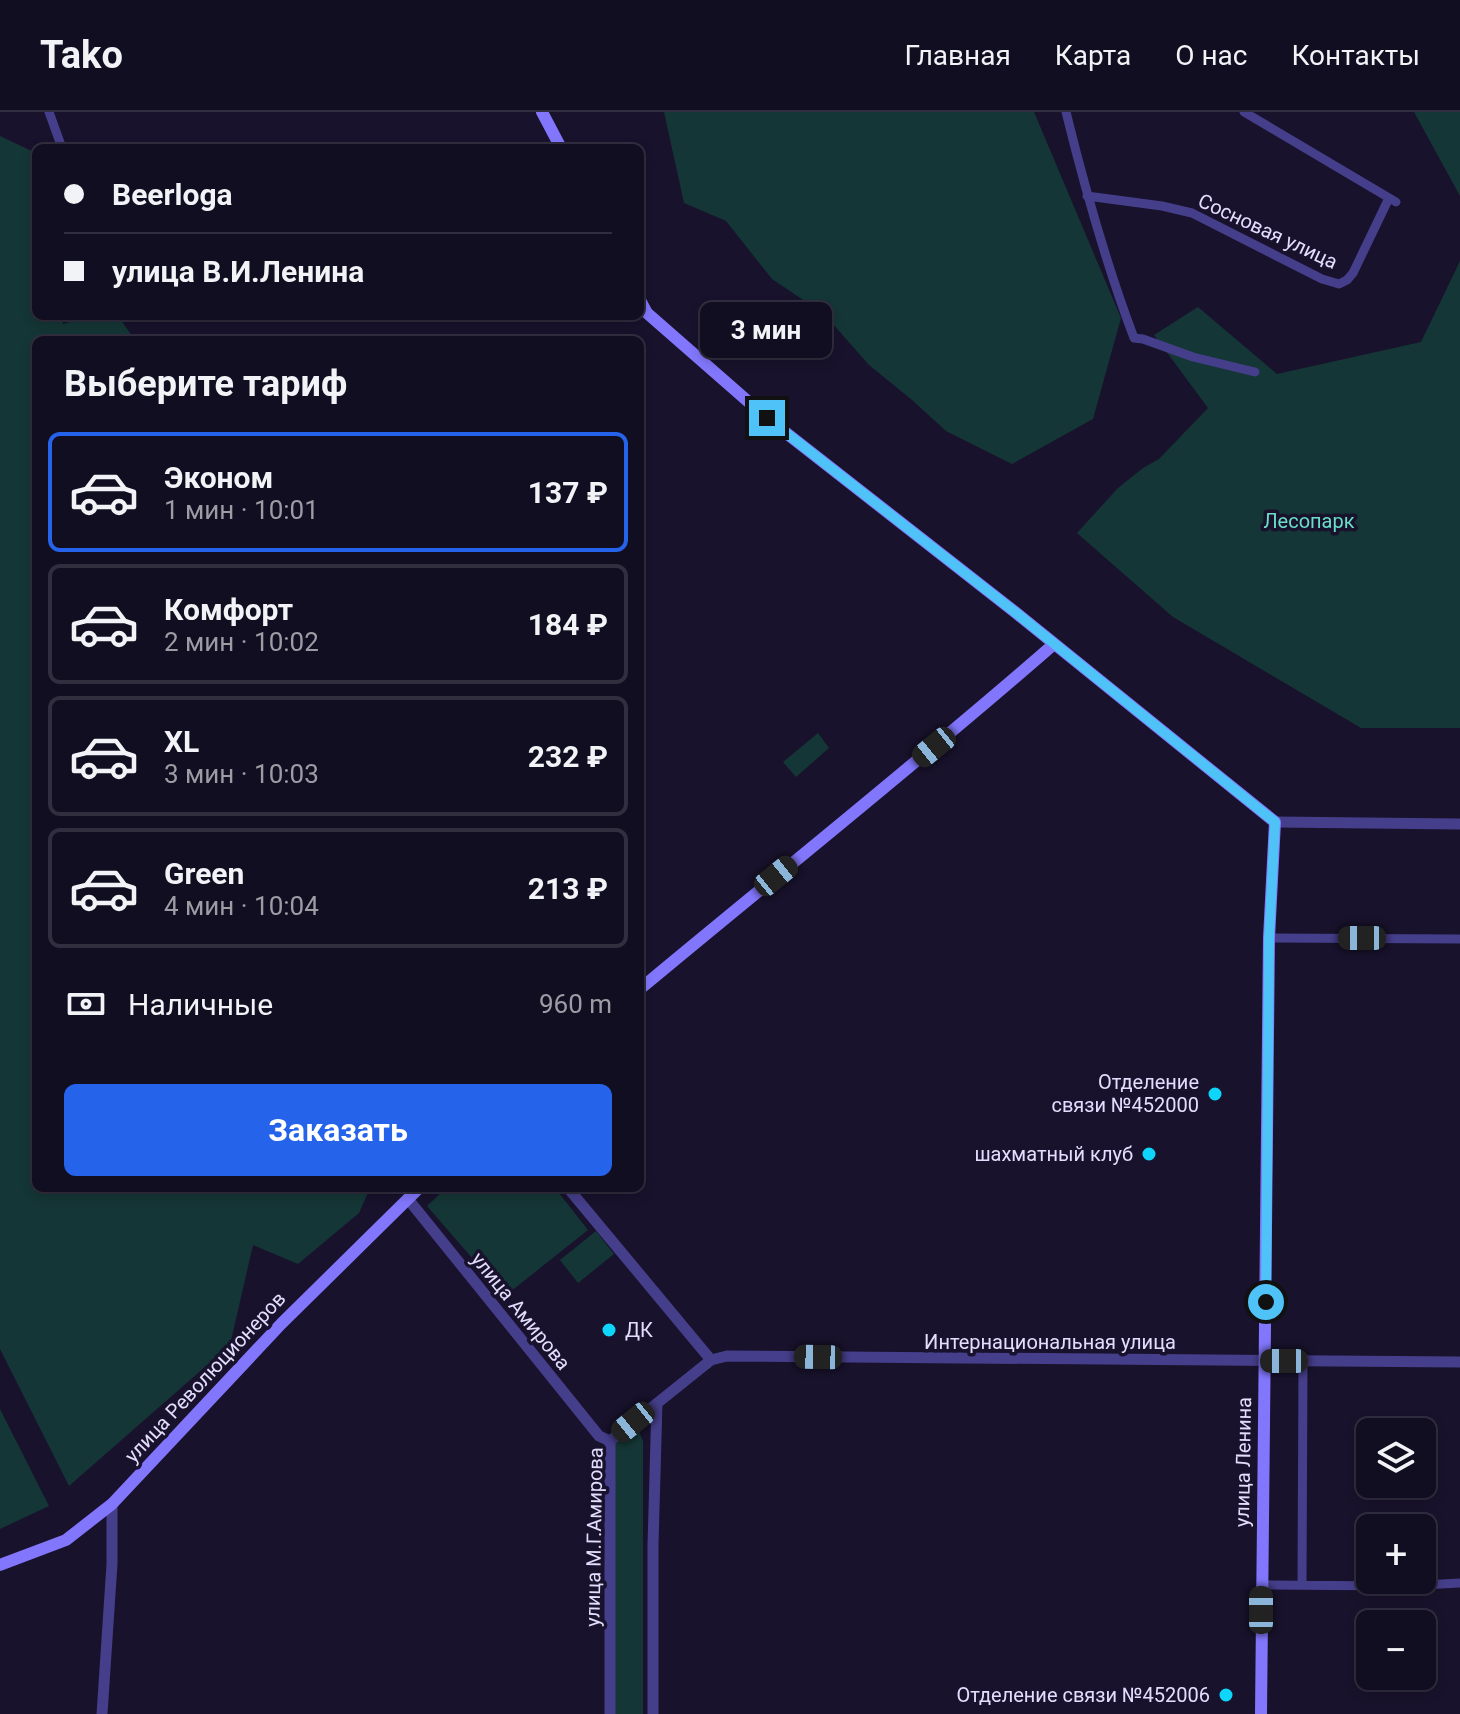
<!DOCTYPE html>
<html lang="ru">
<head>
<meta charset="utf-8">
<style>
  body { margin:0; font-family:Roboto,sans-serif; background:#1b172a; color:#f1f3f6; height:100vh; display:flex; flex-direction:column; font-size:30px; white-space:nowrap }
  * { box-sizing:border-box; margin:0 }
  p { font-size:26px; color:#9c9ca5 }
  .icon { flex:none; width:44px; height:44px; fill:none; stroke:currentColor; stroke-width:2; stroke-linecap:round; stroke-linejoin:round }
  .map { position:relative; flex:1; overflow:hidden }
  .side { position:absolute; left:32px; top:224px; width:612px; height:856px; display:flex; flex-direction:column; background:#120e21; border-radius:12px; box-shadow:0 4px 12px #0003,0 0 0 2px #312e3f }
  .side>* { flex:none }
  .banner { position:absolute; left:32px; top:32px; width:612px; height:176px; border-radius:12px; box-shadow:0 4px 12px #0003,0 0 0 2px #312e3f; display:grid; align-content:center; height:176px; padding:0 32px; background:#120e21 }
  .tools { position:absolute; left:1356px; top:1306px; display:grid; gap:16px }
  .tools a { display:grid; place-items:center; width:80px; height:80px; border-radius:12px; background:#120e21; box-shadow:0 4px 12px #0003,0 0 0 2px #312e3f; font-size:40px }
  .end { position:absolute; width:36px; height:36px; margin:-18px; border:10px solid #4fc3f7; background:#111; box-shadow:0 0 0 4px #111 }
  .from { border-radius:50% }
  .bubble { position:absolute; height:56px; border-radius:12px; background:#120e21; box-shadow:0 4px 12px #0003,0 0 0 2px #312e3f; font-size:26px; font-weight:700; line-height:56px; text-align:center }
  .car { position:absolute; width:24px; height:48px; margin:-24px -12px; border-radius:10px; box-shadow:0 0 6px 2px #0007; background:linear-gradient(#222 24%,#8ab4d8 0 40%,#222 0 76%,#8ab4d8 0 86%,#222 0) }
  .banner b { display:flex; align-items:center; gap:28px; height:76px; font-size:30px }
  .banner b+b { border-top:2px solid #312e3f }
  .banner i { width:20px; height:20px; background:#f1f3f6 }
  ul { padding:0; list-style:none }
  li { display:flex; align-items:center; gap:24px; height:120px; margin:0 16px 12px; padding:0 16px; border:4px solid #312e3f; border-radius:12px }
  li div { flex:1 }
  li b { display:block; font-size:30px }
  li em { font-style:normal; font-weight:700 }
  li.on { border-color:#2563eb }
  li>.icon { width:72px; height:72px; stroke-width:1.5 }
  h2 { padding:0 32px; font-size:36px; line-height:96px }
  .pay { display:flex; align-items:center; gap:20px; height:88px; padding:0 32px; font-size:30px }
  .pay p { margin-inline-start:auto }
  .cta { display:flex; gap:16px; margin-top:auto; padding:16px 32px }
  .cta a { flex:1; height:92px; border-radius:12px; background:#2563eb; color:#fff; font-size:32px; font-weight:700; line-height:92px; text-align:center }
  header { display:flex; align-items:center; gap:48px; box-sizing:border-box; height:112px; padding:0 40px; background:#120e21; border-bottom:2px solid #312e3f }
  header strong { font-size:38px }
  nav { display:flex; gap:44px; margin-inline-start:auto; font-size:28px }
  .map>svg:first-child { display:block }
  .green { fill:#153636 }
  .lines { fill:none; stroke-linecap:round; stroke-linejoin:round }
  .minor { stroke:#453e8a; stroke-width:9 }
  .tertiary { stroke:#453e8a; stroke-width:11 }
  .secondary { stroke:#8277fc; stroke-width:12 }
  .route { stroke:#4fc3f7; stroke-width:10 }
  .poi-dot { fill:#0ed6fa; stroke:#18122c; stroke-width:3 }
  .labels { text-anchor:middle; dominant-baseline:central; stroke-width:7; stroke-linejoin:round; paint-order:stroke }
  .street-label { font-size:20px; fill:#e4defe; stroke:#18122c }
  .park-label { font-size:20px; fill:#69dfc8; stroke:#18122c }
  .poi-label { font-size:20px; fill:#e4defe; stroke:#18122c; text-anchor:end }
</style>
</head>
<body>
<header>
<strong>Tako</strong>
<nav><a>Главная</a><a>Карта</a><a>О нас</a><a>Контакты</a></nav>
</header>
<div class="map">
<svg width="1460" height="1602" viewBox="0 0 1460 1602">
  <rect width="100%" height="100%" fill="#18122c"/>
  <path class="green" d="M664 0H1034L1121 206 1093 307 1012 352 946 319 912 288 869 253 824 202 772 167 726 109 684 91Z
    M1414 0H1460V84Z
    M0 24 36 41V204H61L63 212 90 204H118L135 228H36V1076H370L359 1101 298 1152 253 1133 230 1233 69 1374 0 1237Z
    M1460 149V616H1361L1173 505 1077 421 1118 376 1143 356 1159 347 1208 296 1154 223 1198 195 1277 262 1421 230Z
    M818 621 829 636 796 665 783 650Z
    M446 1076H555L588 1118 505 1184 427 1094Z
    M596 1119 614 1142 578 1171 560 1148Z
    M0 1297 49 1394 0 1417Z
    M626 1316 638 1317 643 1329V1602H615V1328Z"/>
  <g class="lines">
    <path class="minor" d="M49 0 62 36
      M1066 0C1085 77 1106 152 1134 226L1143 227 1193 245 1255 260
      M1244 0 1396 90
      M1087 84 1162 94 1192 101 1322 167 1339 172 1347 168 1353 161 1389 86
      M1269 826 1460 827
      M1302 1472 1303 1249
      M1261 1473 1396 1474
      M1404 1474 1460 1471"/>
    <path class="tertiary" d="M1275 710 1460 712
      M568 1076 711 1248
      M408 1087 599 1324 610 1329
      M610 1329 711 1248 727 1244 1460 1250
      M102 1602 112 1452V1392
      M610 1602V1329
      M653 1602V1433L657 1291"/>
    <path class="secondary" d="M542 0 561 36
      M640 188 647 201 767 306 1015 500 1275 710 1269 826 1261 1602
      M640 877C778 762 919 650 1054 532
      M0 1453 66 1428 112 1392 281 1212 419 1076"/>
  </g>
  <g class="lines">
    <path class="route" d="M767 306 1015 500 1275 710 1269 826 1266 1190"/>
  </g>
  <g class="poi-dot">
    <circle cx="1215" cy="982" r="8"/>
    <circle cx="1149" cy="1042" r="8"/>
    <circle cx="609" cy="1218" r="8"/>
    <circle cx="1226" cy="1583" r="8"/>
  </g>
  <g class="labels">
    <g class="street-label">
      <text transform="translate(1268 119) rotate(25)">Сосновая улица</text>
      <text transform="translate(521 1199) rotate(51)">улица Амирова</text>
      <text x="1050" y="1230">Интернациональная улица</text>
      <text transform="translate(205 1265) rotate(-47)">улица Революционеров</text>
      <text transform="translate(1243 1350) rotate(-89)">улица Ленина</text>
      <text transform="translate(594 1425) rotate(-89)">улица М.Г.Амирова</text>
    </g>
    <g class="park-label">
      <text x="1309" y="409">Лесопарк</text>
    </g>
    <g class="poi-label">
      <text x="1199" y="970">Отделение<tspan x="1199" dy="23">связи №452000</tspan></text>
      <text x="1133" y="1042">шахматный клуб</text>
      <text x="625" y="1218" text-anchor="start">ДК</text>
      <text x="1210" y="1583">Отделение связи №452006</text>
    </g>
  </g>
</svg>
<div class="tools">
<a><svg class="icon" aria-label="layers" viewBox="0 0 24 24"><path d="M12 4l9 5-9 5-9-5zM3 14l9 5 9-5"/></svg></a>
<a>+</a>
<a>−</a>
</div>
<i class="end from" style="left:1266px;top:1190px"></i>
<i class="end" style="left:767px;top:306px"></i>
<div class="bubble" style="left:700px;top:190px;width:132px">3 мин</div>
<i class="car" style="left:934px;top:635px;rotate:231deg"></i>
<i class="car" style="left:776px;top:764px;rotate:51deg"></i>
<i class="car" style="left:1362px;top:826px;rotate:270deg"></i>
<i class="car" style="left:818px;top:1245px;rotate:271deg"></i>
<i class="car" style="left:1284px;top:1249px;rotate:270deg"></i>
<i class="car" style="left:633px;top:1310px;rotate:231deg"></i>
<i class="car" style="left:1261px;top:1498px;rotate:0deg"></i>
<div class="banner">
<b><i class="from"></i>Beerloga</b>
<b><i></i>улица В.И.Ленина</b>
</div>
<section class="side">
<h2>Выберите тариф</h2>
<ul>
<li class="on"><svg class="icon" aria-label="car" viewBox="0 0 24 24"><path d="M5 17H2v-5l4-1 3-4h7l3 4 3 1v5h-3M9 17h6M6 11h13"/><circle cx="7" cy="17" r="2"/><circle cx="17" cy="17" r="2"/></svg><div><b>Эконом</b><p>1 мин · 10:01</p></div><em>137 ₽</em></li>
<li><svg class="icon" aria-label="car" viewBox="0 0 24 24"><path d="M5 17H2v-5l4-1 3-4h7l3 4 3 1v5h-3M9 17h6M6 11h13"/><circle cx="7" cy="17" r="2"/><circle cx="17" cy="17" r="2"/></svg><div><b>Комфорт</b><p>2 мин · 10:02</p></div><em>184 ₽</em></li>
<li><svg class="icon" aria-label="car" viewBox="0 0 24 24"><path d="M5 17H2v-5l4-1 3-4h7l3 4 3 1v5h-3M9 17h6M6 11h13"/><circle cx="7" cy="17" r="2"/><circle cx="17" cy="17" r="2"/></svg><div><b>XL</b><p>3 мин · 10:03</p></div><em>232 ₽</em></li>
<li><svg class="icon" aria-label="car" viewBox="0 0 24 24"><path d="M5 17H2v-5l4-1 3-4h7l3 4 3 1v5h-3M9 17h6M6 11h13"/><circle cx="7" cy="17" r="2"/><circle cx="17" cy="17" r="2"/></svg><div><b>Green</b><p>4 мин · 10:04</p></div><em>213 ₽</em></li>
</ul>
<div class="pay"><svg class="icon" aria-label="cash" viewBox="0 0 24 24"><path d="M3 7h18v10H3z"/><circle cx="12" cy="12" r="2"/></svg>Наличные<p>960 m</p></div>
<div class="cta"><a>Заказать</a></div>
</section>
</div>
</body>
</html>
